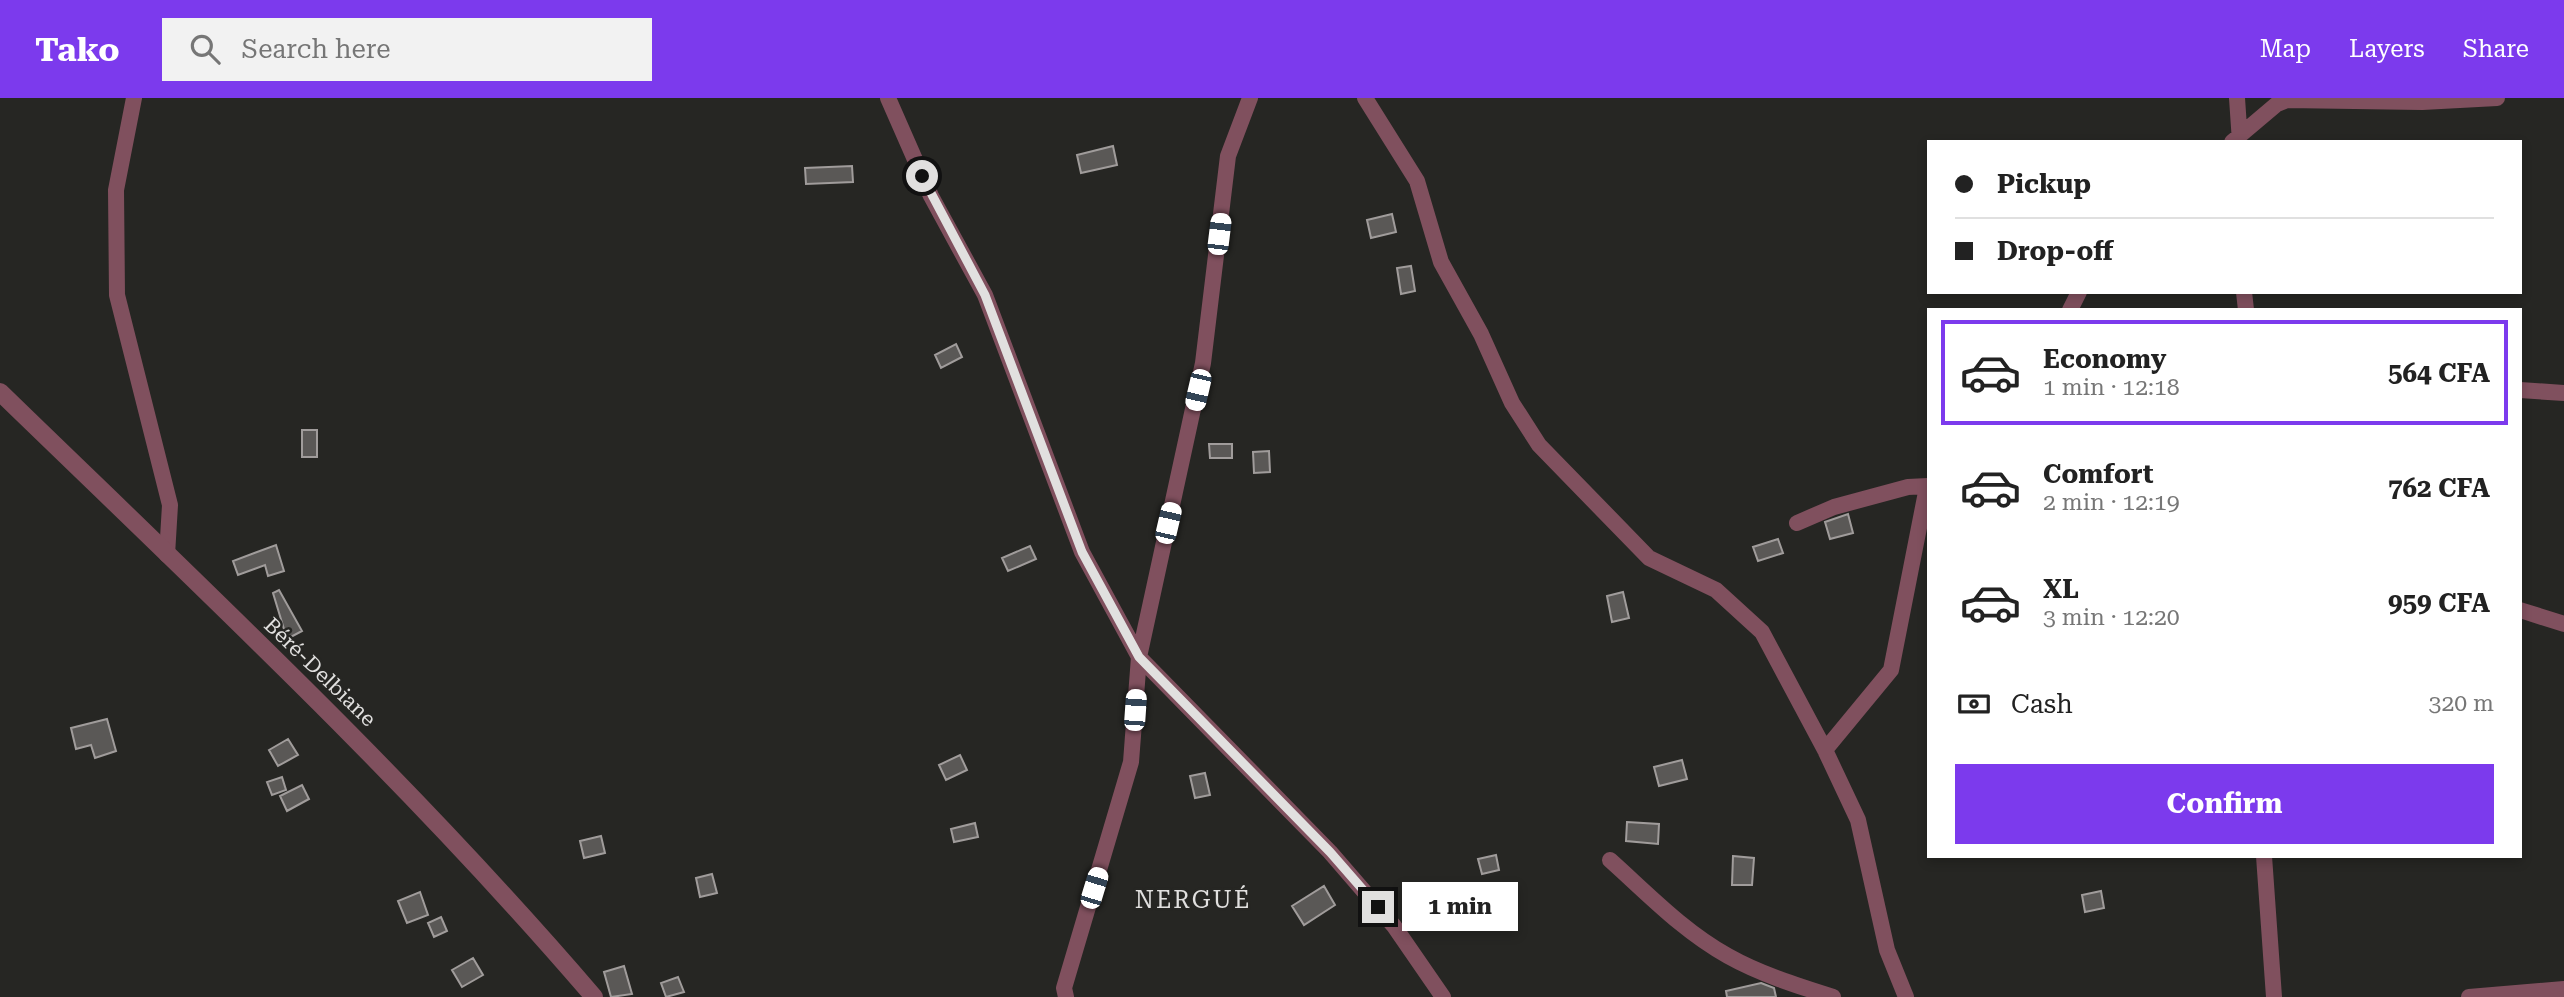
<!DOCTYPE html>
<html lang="en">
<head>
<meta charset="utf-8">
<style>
  body { margin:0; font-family:"Roboto Serif",serif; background:#f2f2f2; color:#222; height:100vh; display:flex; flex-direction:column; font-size:26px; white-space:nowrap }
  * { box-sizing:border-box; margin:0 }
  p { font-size:23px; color:#767676 }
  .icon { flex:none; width:38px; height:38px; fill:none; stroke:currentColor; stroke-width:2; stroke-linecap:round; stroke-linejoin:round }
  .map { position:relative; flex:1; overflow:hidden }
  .sheet { position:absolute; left:1927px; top:210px; width:595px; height:550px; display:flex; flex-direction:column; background:#fff; border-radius:0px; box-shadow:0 4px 10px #0003 }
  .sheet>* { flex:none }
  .guide { position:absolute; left:1927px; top:42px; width:595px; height:154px; border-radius:0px; box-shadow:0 4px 10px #0003; display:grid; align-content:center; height:154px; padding:0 28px; background:#fff }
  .end { position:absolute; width:32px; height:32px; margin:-16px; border:9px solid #e1e0df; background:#111; box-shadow:0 0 0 4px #111 }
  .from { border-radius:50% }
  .bubble { position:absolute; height:49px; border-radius:0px; background:#fff; box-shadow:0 4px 10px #0003; font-size:23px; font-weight:700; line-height:49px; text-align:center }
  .car { position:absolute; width:21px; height:42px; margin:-21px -10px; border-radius:9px; box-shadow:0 0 5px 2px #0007; background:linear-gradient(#fff 24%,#345 0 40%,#fff 0 76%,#345 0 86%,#fff 0) }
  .guide b { display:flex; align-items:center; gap:24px; height:66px; font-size:26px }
  .guide b+b { border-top:2px solid #e0e0e0 }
  .guide i { width:18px; height:18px; background:#222 }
  ul { padding:12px 0 0; list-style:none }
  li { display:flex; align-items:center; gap:21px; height:105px; margin:0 14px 10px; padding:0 14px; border:4px solid transparent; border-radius:0px }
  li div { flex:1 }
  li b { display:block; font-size:26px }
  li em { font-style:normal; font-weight:700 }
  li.current { border-color:#7c3aed }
  li>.icon { width:63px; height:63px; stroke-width:1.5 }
  .pay { display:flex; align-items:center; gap:18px; height:77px; padding:0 28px; font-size:26px }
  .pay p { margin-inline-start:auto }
  .action { display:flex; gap:14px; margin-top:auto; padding:14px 28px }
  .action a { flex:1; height:80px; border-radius:0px; background:#7c3aed; color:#fff; font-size:28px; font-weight:700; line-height:80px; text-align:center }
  header { display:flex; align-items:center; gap:42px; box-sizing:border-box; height:98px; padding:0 35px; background:#7c3aed; color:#fff }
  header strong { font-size:33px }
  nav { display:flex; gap:38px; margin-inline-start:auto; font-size:24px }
  .search { width:490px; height:63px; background:#f2f2f2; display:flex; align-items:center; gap:18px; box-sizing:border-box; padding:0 24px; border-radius:0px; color:#767676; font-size:26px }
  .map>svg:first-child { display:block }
  .building { fill:#5a5856; stroke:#a09c9b; stroke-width:2 }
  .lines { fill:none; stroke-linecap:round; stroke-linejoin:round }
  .minor { stroke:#80505e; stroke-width:16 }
  .tertiary { stroke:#80505e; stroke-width:18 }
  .route { stroke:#e1e0df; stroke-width:9 }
  .labels { text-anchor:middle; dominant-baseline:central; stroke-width:5; stroke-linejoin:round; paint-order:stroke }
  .street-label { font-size:21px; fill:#e1e0df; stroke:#262623 }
  .quarter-label { font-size:24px; letter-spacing:2px; fill:#e1e0df; stroke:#262623 }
</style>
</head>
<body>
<header>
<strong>Tako</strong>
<div class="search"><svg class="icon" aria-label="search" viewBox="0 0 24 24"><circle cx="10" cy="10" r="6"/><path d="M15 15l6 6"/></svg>Search here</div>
<nav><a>Map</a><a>Layers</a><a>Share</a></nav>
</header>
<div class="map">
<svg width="2564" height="899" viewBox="0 0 2564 899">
  <rect width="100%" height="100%" fill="#262623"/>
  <path class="building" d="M1113 48 1117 67 1081 75 1077 57Z
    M852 68 853 84 806 86 805 70Z
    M1392 116 1396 134 1371 140 1367 122Z
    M1411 168 1415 193 1401 196 1397 170Z
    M956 246 962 259 941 270 935 257Z
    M302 332H317V359H302Z
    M1209 346H1232V360H1210Z
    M1269 353 1270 374 1254 375 1253 354Z
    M1848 416 1853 435 1830 441 1825 424Z
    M1778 441 1783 455 1758 463 1753 449Z
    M276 447 284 473 268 478 265 467 238 477 233 463Z
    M1030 448 1036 461 1008 473 1002 460Z
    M279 492 302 533 287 541 273 495Z
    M1623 494 1629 520 1612 524 1607 498Z
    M107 621 116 653 95 660 91 647 76 651 71 630Z
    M288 641 298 657 278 668 269 652Z
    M960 657 967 672 946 682 939 667Z
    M1682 662 1687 681 1659 688 1654 669Z
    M1205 675 1210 697 1195 700 1190 678Z
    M282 679 286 692 272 697 267 684Z
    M302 687 309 701 287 713 280 698Z
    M1627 724 1659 726 1658 746 1626 743Z
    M975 725 978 739 954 744 951 731Z
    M601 738 605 755 584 760 580 743Z
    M1496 757 1499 772 1482 776 1478 761Z
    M1733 758 1754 760 1752 787H1732Z
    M712 776 717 795 700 799 696 780Z
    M1324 788 1335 807 1304 827 1292 808Z
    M2101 793 2104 810 2085 814 2082 797Z
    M420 794 428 817 407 825 398 803Z
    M441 819 447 833 434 839 428 825Z
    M473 860 483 877 462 889 452 872Z
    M624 868 632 896 611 899 604 874Z
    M678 879 684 894 666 899 661 885Z
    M1761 885 1774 890 1776 899H1727L1726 893Z"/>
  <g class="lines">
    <path class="minor" d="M134 0 116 92 117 197 170 407 167 457
      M888 0 931 98 985 197 1082 454 1139 559 1330 754 1394 828 1443 899
      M1365 0 1417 83 1441 164 1481 236 1512 305 1539 347 1649 460 1716 492 1762 534 1825 652 1858 722 1887 852 1906 899
      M2237 0 2240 44
      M2232 44 2277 6 2287 2 2422 4 2497 0
      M2244 194 2246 212
      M2070 212 2079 194
      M2520 292 2564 295
      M1797 425 1834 409 1908 389 1928 388
      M2520 512 2564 526
      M1825 652 1891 572 1927 389
      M2264 758 2274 899
      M1610 762C1648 796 1683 833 1728 858 1760 876 1798 888 1833 899
      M1066 899 1064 890 1131 664 1139 559 1203 265 1228 58 1250 0
      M2469 899 2564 891"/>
    <path class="tertiary" d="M0 294C203 491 410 684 594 899"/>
  </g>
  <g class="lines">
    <path class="route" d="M922 78 985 197 1082 454 1139 559 1330 754 1378 809"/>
  </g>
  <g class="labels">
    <g class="street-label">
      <text transform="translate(320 574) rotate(44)">Béré-Delbiane</text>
    </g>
    <g class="quarter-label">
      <text x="1193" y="802">NERGUÉ</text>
    </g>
  </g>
</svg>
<i class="end from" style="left:922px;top:78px"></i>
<i class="end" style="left:1378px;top:809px"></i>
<div class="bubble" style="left:1402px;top:784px;width:116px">1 min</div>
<i class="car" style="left:1219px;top:136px;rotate:7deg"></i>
<i class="car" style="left:1198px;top:292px;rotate:193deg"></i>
<i class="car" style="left:1168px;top:425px;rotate:13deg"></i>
<i class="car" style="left:1135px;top:612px;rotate:4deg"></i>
<i class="car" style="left:1094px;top:790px;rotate:17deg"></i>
<div class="guide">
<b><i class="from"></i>Pickup</b>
<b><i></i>Drop-off</b>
</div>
<section class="sheet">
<ul>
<li class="current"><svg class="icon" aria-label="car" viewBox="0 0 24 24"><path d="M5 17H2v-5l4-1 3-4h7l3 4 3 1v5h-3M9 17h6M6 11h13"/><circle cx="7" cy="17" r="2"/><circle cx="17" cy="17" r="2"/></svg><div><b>Economy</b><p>1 min · 12:18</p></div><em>564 CFA</em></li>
<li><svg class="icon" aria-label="car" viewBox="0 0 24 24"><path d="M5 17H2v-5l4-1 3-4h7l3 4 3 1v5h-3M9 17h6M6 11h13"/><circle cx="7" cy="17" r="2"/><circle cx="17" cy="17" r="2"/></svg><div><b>Comfort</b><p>2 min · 12:19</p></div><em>762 CFA</em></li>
<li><svg class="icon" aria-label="car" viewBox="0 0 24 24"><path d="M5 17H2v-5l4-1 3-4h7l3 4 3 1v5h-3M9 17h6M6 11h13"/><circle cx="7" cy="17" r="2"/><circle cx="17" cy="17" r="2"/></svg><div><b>XL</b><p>3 min · 12:20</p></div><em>959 CFA</em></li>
</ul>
<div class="pay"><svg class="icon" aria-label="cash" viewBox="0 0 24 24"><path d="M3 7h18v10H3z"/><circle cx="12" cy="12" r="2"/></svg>Cash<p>320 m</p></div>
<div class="action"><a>Confirm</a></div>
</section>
</div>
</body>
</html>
